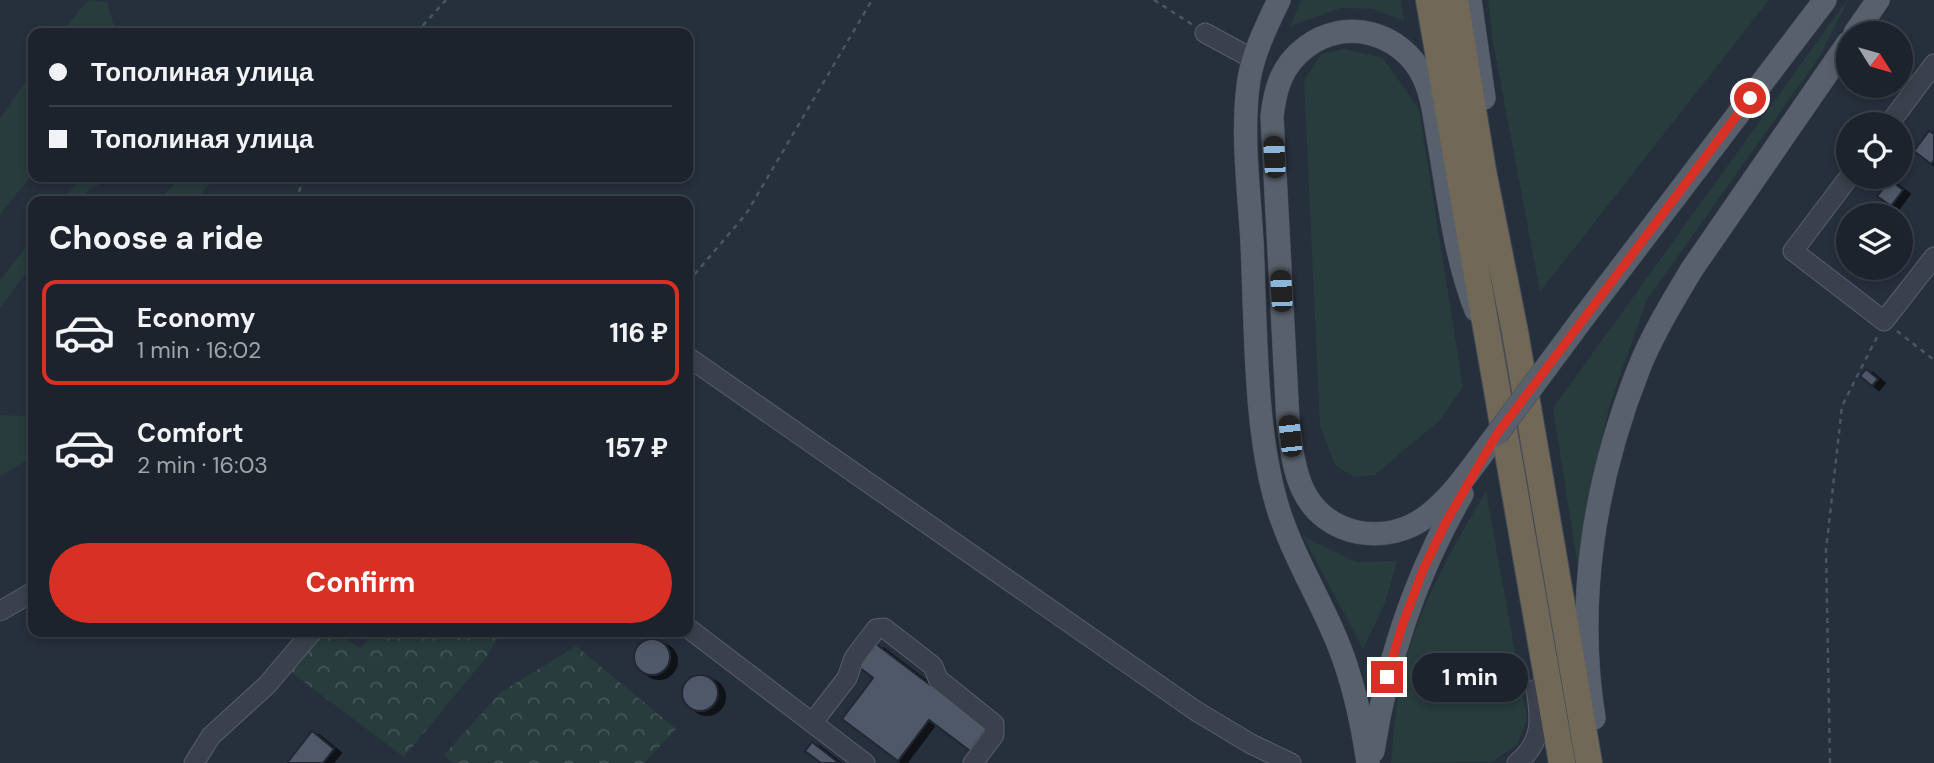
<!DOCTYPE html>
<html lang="en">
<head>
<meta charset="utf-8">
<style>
  body { margin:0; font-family:"DM Sans",sans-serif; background:#252b35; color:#f1f3f6; height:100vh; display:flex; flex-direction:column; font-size:26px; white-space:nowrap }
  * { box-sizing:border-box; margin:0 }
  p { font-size:23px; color:#a0a4aa }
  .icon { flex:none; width:38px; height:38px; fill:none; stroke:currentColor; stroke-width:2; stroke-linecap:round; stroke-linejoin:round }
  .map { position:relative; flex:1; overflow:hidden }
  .side { position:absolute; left:28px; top:196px; width:665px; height:441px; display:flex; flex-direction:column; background:#1c232d; border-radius:14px; box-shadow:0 4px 10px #0003,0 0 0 2px #3a4049 }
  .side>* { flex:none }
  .top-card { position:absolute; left:28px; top:28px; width:665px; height:154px; border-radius:14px; box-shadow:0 4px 10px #0003,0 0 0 2px #3a4049; display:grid; align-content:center; height:154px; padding:0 21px; background:#1c232d }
  .needle { width:46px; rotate:127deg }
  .tools { position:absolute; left:1836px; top:21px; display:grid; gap:14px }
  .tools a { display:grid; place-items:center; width:77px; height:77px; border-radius:50%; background:#1c232d; box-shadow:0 4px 10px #0003,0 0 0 2px #3a4049; font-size:35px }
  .end { position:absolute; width:32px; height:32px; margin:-16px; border:9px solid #d93025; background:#fff; box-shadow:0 0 0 4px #fff }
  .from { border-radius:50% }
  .bubble { position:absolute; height:49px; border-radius:24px; background:#1c232d; box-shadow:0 4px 10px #0003,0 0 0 2px #3a4049; font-size:23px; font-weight:700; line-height:49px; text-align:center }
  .car { position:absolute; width:21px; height:42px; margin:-21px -10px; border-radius:9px; box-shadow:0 0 5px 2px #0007; background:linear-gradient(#222 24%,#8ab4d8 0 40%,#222 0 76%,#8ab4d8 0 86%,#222 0) }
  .top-card b { display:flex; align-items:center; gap:24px; height:66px; font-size:26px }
  .top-card b+b { border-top:2px solid #3a4049 }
  .top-card i { width:18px; height:18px; background:#f1f3f6 }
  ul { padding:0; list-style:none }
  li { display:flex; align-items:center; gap:21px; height:105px; margin:0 14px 10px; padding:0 7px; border:4px solid transparent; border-radius:14px }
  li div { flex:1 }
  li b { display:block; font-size:26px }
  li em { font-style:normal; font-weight:700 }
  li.selected { border-color:#d93025 }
  li>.icon { width:63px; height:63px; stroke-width:1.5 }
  h2 { padding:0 21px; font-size:32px; line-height:84px }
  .action { display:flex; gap:14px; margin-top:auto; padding:14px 21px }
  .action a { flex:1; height:80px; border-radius:42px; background:#d93025; color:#fff; font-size:28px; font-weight:700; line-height:80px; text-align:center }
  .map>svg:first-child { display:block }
  .grass { fill:#283b3d }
  .forest { fill:url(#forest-crowns) }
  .building { fill:#4f5867; stroke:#212833; stroke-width:2; filter:url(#shadow) }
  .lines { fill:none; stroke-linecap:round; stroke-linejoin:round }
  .minor-casing { stroke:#585f6a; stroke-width:21 }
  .major-casing { stroke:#434a55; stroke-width:24 }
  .highway-casing { stroke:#454c57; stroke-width:28 }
  .path { stroke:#46585a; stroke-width:2.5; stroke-dasharray:5 5; stroke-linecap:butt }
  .minor { stroke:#3a414c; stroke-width:19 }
  .major { stroke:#58606c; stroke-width:23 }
  .highway { stroke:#726857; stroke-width:26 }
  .major-bridge-casing { stroke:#434a55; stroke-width:24; stroke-linecap:butt }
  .major-bridge { stroke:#58606c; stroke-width:23 }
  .route { stroke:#d93025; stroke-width:9 }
</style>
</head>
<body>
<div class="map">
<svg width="1934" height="763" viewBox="0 0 1934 763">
  <defs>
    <pattern id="forest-crowns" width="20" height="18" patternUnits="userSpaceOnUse" patternTransform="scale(1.75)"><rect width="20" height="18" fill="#283b3d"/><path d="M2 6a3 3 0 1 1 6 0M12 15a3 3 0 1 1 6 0" fill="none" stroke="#455558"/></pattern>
    <filter id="shadow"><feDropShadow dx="7" dy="4" stdDeviation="0" flood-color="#0009"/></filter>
  </defs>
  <rect width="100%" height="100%" fill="#262f3c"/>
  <path class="grass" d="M88 0 107 2 116 33H60Z
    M1301 0H1401L1404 21 1373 9 1341 8 1290 26Z
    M1488 0H1769L1540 292 1492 37Z
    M1847 0H1848L1820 56 1647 300 1609 407 1584 529 1580 581 1553 408Z
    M1344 49 1383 58 1419 109 1463 387 1440 420 1375 475 1354 477 1335 465 1320 426 1304 81 1321 54Z
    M33 71V173L0 215V118Z
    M82 177H122L90 188 80 201H62Z
    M181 177H215L195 201H158Z
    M33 238V263L0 308V280Z
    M33 408V457L0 476V415L27 416Z
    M1486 491 1527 719 1517 745 1491 762 1391 763C1394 727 1397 691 1407 656 1424 597 1455 543 1486 491Z
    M1303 536 1356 562 1397 561 1385 603 1363 649Z"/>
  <path class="forest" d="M323 632H336L360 648 373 632H501L487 656 404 757 291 672Z
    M576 646 676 729 644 763H454L443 756 501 692Z"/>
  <path class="building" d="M1929 131 1934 134V160L1931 164 1914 151Z
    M1890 180 1903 190 1891 206 1877 196Z
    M1848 236V259L1837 251Z
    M1866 369 1878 379 1872 386 1860 376Z
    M634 657a18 18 0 1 1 36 0a18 18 0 1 1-36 0Z
    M876 644 987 728 970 751 929 720 898 761 842 719 873 678 859 667Z
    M682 693a18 18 0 1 1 36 0a18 18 0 1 1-36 0Z
    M312 731 334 749 323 763H287Z
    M812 742 839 763H821L805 751Z"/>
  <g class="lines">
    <defs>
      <path id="minor" d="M1205 33 1253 59
        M1889 124 1934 64
        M1849 177 1793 251 1884 321 1934 257
        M688 357 1196 711 1251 744 1291 763
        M0 611 33 592
        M688 628 865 763
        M813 722 847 678 854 658 876 629 884 628 933 666 938 679 994 724V735L973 763
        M194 763 211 736 267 685 312 632
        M1517 763C1543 742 1541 719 1536 689"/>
      <path id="major" d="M1279 0C1267 25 1254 51 1249 79 1241 132 1249 189 1252 242 1256 325 1254 427 1277 505 1291 552 1318 595 1337 641 1353 680 1362 721 1368 763
        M1470 0 1484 98
        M1855 33 1878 0
        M1476 310C1455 257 1449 199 1439 143 1435 122 1433 96 1423 76 1401 32 1345 17 1306 47 1282 65 1275 88 1272 117L1288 421C1291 444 1293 469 1303 490 1325 537 1387 547 1427 516 1455 495 1476 461 1497 434
        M1583 318 1825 0
        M1594 718C1575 600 1595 479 1639 368 1653 333 1673 301 1692 269L1848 43
        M1373 751C1387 660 1416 574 1462 494"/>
      <path id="highway" d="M1429 0 1562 763
        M1455 0 1483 171 1515 332 1589 763"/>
    </defs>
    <use href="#minor" class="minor-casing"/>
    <use href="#major" class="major-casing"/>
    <use href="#highway" class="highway-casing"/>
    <path class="path" d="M1154 0 1193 25
      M416 33 446 0
      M295 201 305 177
      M688 282 746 214 872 0
      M1897 331 1934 360
      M1830 763 1826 550 1842 406 1878 335"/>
    <use href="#minor" class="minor"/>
    <use href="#major" class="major"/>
    <use href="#highway" class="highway"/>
    <defs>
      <path id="major-bridge" d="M1497 434 1583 318"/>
    </defs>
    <use href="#major-bridge" class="major-bridge-casing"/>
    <use href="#major-bridge" class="major-bridge"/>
  </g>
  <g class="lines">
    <path class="route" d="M1387 677 1402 626 1423 570 1446 522 1497 434 1750 98"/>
  </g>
</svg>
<div class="tools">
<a><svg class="needle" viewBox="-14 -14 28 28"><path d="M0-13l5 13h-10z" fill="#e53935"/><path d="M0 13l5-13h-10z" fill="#a0a4aa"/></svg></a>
<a><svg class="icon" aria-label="locate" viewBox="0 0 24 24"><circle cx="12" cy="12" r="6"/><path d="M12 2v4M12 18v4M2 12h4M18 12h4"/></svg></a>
<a><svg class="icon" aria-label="layers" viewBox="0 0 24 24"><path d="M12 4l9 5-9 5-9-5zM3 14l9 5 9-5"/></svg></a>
</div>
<i class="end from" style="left:1750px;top:98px"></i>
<i class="end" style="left:1387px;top:677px"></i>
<div class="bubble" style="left:1412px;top:653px;width:116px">1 min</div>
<i class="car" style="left:1274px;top:157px;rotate:357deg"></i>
<i class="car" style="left:1281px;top:291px;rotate:357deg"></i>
<i class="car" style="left:1290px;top:436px;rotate:354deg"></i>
<div class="top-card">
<b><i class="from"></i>Тополиная улица</b>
<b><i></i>Тополиная улица</b>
</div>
<section class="side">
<h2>Choose a ride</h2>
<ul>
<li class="selected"><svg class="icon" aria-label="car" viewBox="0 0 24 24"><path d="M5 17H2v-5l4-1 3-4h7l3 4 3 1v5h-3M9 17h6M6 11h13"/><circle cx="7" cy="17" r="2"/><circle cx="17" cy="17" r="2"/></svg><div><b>Economy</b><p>1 min · 16:02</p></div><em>116 ₽</em></li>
<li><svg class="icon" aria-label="car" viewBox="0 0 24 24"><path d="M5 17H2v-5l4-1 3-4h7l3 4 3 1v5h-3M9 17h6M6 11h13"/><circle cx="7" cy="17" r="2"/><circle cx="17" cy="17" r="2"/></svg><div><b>Comfort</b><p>2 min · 16:03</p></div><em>157 ₽</em></li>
</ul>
<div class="action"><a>Confirm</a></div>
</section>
</div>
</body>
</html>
